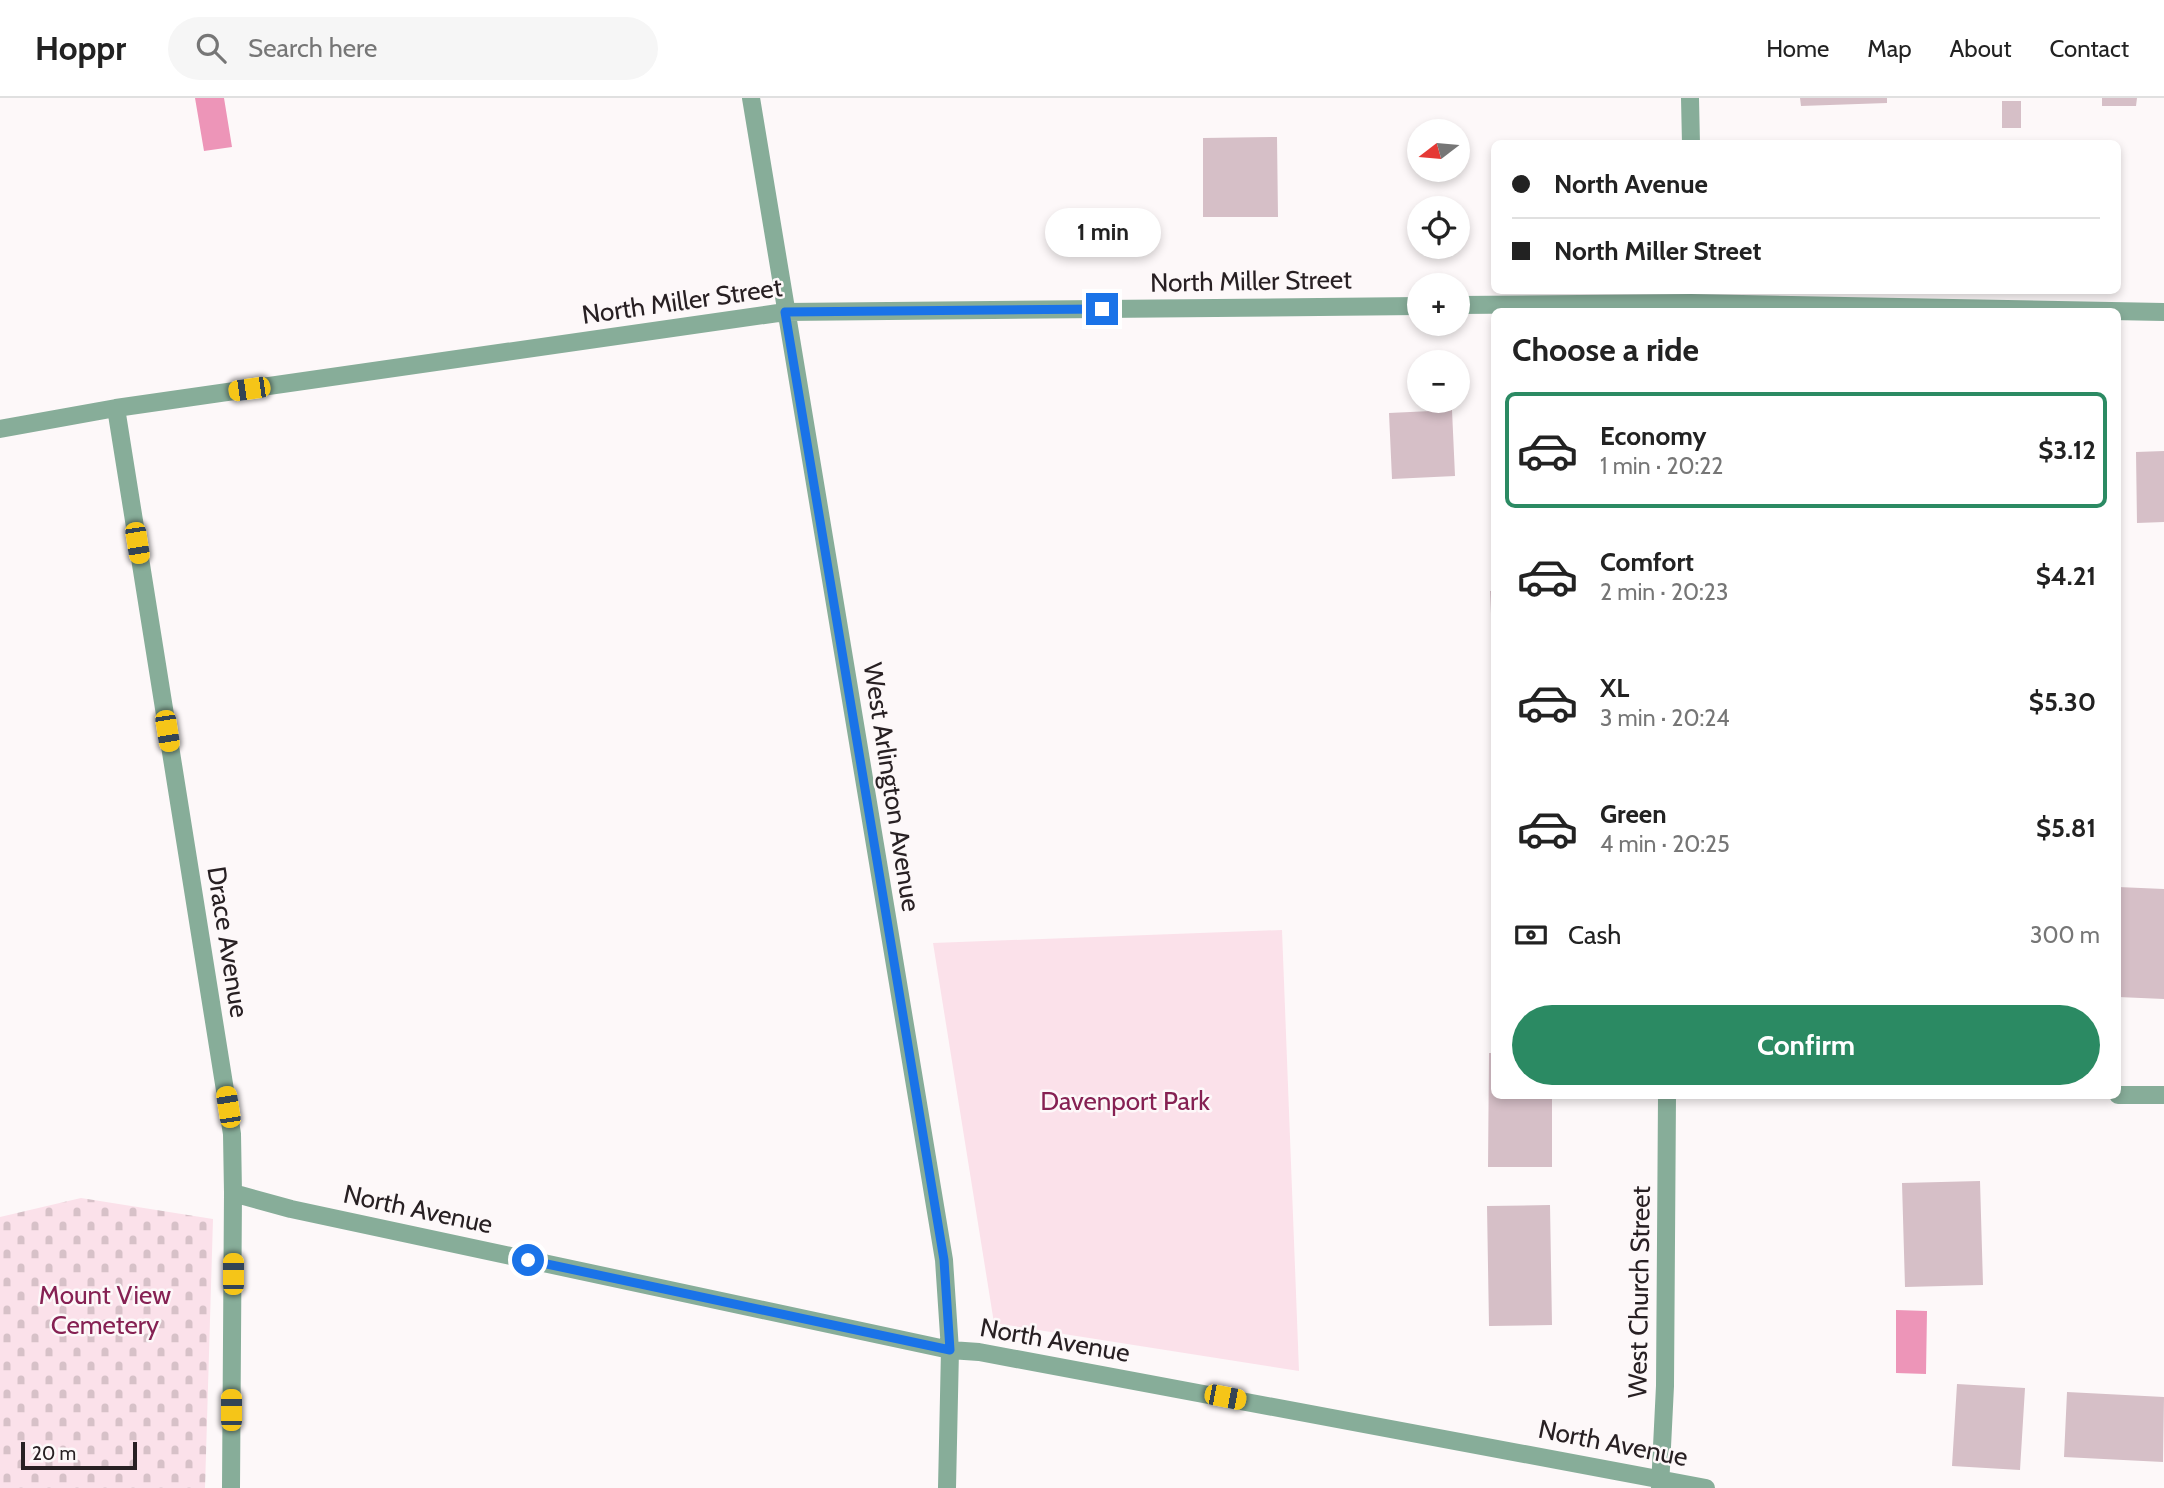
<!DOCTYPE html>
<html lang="en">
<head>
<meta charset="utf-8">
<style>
  body { margin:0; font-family:Cabin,sans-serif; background:#f6f6f6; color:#222; height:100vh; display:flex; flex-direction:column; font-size:26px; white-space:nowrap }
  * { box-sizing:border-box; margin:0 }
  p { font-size:23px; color:#767676 }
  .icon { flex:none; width:38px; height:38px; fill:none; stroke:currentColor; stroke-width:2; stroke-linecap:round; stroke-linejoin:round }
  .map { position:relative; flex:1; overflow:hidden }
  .sheet { position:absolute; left:1491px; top:210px; width:630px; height:791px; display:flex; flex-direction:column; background:#fff; border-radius:10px; box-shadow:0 4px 10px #0003 }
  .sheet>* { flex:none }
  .banner { position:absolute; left:1491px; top:42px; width:630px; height:154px; border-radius:10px; box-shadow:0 4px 10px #0003; display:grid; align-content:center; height:154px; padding:0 21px; background:#fff }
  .needle { width:46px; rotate:254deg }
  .buttons { position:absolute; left:1407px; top:21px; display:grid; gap:14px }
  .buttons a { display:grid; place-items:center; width:63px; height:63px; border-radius:50%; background:#fff; box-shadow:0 4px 10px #0003; font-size:35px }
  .scale { position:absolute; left:21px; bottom:18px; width:116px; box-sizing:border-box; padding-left:7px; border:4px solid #282023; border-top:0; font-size:19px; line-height:24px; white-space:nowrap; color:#282023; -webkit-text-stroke:5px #fdf8f9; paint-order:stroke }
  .end { position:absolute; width:32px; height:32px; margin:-16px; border:9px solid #1a73e8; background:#fff; box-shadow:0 0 0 4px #fff }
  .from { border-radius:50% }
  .bubble { position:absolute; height:49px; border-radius:24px; background:#fff; box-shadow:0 4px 10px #0003; font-size:23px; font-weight:700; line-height:49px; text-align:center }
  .car { position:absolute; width:21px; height:42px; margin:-21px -10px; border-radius:9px; box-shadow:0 0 5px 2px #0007; background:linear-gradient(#f5c518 24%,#345 0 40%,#f5c518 0 76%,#345 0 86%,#f5c518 0) }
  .banner b { display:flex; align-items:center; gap:24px; height:66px; font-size:26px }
  .banner b+b { border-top:2px solid #e0e0e0 }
  .banner i { width:18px; height:18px; background:#222 }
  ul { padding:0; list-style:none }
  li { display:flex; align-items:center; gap:21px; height:116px; margin:0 14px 10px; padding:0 7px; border:4px solid transparent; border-radius:10px }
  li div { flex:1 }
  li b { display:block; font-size:26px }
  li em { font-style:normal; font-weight:700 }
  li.selected { border-color:#2b8a63 }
  li>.icon { width:63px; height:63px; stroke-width:1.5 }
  h2 { padding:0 21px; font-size:32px; line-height:84px }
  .pay { display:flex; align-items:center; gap:18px; height:77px; padding:0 21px; font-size:26px }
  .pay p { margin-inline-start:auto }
  .action { display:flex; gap:14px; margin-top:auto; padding:14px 21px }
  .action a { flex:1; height:80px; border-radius:42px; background:#2b8a63; color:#fff; font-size:28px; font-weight:700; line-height:80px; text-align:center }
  header { display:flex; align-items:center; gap:42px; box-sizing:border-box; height:98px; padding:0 35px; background:#fff; border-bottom:2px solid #e0e0e0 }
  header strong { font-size:33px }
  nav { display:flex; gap:38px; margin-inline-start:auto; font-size:24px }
  .search { width:490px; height:63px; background:#f6f6f6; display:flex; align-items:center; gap:18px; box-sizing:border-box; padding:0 24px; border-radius:38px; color:#767676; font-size:26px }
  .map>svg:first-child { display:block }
  .green { fill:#fbe1ea }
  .cemetery { fill:url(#cemetery-stones) }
  .water { fill:#ed95b8 }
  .building { fill:#d6bfc7 }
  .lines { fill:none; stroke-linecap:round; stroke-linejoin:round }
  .minor { stroke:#87ad99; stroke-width:18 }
  .route { stroke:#1a73e8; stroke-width:9 }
  .labels { text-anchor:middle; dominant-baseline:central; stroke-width:5; stroke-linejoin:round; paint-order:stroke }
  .street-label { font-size:26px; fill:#282023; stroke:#fdf8f9 }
  .park-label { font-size:26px; fill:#862153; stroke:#fdf8f9 }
</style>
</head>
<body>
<header>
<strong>Hoppr</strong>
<div class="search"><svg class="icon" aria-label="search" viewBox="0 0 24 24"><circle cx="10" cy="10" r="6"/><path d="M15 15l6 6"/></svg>Search here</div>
<nav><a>Home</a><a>Map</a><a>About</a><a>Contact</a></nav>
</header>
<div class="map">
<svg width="2164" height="1390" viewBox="0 0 2164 1390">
  <defs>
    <pattern id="cemetery-stones" width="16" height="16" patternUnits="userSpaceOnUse" patternTransform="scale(1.75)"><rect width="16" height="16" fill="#fbe1ea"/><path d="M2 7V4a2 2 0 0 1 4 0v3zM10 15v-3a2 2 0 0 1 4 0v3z" fill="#d7c1c8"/></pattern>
  </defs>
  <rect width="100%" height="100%" fill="#fdf8f9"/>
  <path class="green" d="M1282 832 1299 1273 994 1225 933 845Z"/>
  <path class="cemetery" d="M81 1100 213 1121 205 1390H0V1119Z"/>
  <path class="water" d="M195 0H224L232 49 204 53Z
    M1896 1212 1927 1213 1926 1276 1896 1275Z"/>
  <path class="building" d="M1800 0H1887V5L1801 8Z
    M2102 0H2137L2136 8H2102Z
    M2002 3H2021V30H2002Z
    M1277 39 1278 119H1203V40Z
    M1452 312 1455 378 1392 381 1389 315Z
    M2164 353V424L2137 425 2136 354Z
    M1490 493H1494V539H1492Z
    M2118 789 2164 791V901L2118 899Z
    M1489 955H1494V998H1552V1069H1488Z
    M1980 1083 1983 1187 1905 1189 1902 1085Z
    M1550 1107 1552 1227 1489 1228 1487 1108Z
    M1957 1286 2025 1290 2020 1372 1952 1368Z
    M2067 1294 2164 1299 2163 1364 2064 1359Z"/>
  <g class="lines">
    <path class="minor" d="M751 0 944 1162 950 1252 947 1390
      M1690 0 1691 46
      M1458 207 1691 205 2164 214
      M116 310 232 1036 233 1095 231 1390
      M0 331 116 310 785 214 1419 208
      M2118 997H2164
      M233 1095 291 1111 950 1252 979 1254 1706 1390
      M1660 1389 1665 1288 1667 998"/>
  </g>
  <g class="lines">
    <path class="route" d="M528 1162 950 1252 944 1162 785 214 1102 211"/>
  </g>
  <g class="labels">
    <g class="street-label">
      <text transform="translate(1251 183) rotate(-1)">North Miller Street</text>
      <text transform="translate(682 203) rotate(-8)">North Miller Street</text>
      <text transform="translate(892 689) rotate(81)">West Arlington Avenue</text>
      <text transform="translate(228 844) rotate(81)">Drace Avenue</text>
      <text transform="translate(418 1111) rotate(12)">North Avenue</text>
      <text transform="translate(1639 1194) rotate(-89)">West Church Street</text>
      <text transform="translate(1055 1242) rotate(10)">North Avenue</text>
      <text transform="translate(1613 1345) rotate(11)">North Avenue</text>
    </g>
    <g class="park-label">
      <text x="1125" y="1003">Davenport Park</text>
      <text x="105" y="1197">Mount View<tspan x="105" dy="30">Cemetery</tspan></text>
    </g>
  </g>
</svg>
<div class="buttons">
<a><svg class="needle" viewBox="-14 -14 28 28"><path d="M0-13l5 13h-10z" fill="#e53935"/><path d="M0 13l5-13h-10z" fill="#767676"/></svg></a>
<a><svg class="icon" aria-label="locate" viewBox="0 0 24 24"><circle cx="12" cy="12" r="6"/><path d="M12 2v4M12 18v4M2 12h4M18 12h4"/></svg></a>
<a>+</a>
<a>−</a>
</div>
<div class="scale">20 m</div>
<i class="end from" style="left:528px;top:1162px"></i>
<i class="end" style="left:1102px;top:211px"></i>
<div class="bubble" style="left:1045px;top:110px;width:116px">1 min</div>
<i class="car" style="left:249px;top:291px;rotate:262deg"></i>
<i class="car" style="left:137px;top:445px;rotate:171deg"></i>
<i class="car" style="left:167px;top:633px;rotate:171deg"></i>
<i class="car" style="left:228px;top:1009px;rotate:351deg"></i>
<i class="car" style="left:233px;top:1176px;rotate:0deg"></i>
<i class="car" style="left:1225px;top:1299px;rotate:101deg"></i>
<i class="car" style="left:231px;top:1312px;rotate:0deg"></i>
<div class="banner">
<b><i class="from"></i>North Avenue</b>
<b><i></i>North Miller Street</b>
</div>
<section class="sheet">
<h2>Choose a ride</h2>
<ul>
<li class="selected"><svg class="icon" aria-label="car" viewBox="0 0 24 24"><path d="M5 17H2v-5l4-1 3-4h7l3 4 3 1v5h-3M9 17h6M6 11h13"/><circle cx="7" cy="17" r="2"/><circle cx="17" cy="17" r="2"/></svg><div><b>Economy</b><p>1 min · 20:22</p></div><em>$3.12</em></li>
<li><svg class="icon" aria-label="car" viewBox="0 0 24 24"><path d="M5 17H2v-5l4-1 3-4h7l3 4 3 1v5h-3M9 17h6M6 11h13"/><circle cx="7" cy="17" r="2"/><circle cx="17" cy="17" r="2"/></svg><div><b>Comfort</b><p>2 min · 20:23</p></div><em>$4.21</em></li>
<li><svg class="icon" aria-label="car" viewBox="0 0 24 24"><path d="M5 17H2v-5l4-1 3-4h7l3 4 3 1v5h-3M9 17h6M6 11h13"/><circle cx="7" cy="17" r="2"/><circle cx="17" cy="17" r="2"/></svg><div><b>XL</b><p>3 min · 20:24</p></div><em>$5.30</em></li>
<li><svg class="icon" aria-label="car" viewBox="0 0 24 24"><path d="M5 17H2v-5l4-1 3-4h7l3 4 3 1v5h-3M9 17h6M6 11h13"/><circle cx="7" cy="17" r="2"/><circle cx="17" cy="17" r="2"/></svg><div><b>Green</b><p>4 min · 20:25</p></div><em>$5.81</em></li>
</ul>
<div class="pay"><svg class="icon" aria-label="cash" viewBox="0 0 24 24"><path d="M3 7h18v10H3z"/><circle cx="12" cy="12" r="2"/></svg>Cash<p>300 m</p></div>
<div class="action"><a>Confirm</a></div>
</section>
</div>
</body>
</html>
